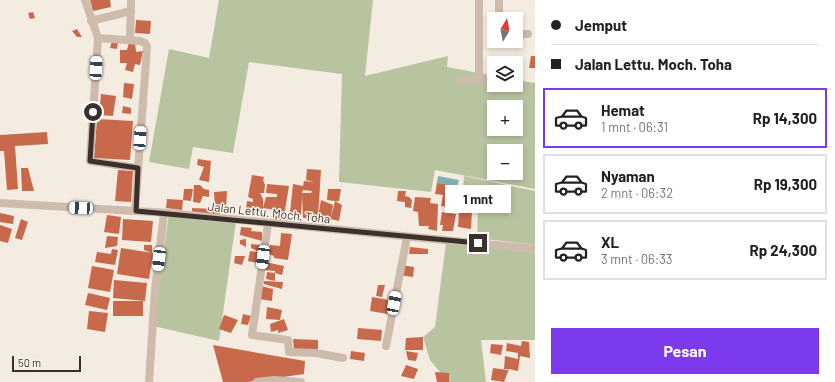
<!DOCTYPE html>
<html lang="id">
<head>
<meta charset="utf-8">
<style>
  body { margin:0; font-family:Barlow,sans-serif; background:#f2f2f2; color:#202124; height:100vh; display:flex; flex-direction:column; font-size:15px; white-space:nowrap }
  * { box-sizing:border-box; margin:0 }
  p { font-size:13px; color:#757577 }
  .icon { flex:none; width:22px; height:22px; fill:none; stroke:currentColor; stroke-width:2; stroke-linecap:round; stroke-linejoin:round }
  .map { position:relative; flex:1; overflow:hidden }
  .drawer { display:flex; flex-direction:column; background:#fff; width:300px }
  .drawer>* { flex:none }
  .top-card { display:grid; align-content:center; height:88px; padding:0 16px; background:#fff }
  .needle { width:26px; rotate:10deg }
  .controls { position:absolute; left:487px; top:12px; display:grid; gap:8px }
  .controls a { display:grid; place-items:center; width:36px; height:36px; border-radius:0px; background:#fff; box-shadow:0 2px 6px #0003; font-size:20px }
  .scale { position:absolute; left:12px; bottom:10px; width:69px; box-sizing:border-box; padding-left:4px; border:2px solid #3b302b; border-top:0; font-size:11px; line-height:14px; white-space:nowrap; color:#3b302b; -webkit-text-stroke:3px #fbf5ee; paint-order:stroke }
  .end { position:absolute; width:18px; height:18px; margin:-9px; border:5px solid #3b302b; background:#fff; box-shadow:0 0 0 2px #fff }
  .from { border-radius:50% }
  .bubble { position:absolute; height:28px; border-radius:0px; background:#fff; box-shadow:0 2px 6px #0003; font-size:13px; font-weight:700; line-height:28px; text-align:center }
  .car { position:absolute; width:12px; height:24px; margin:-12px -6px; border-radius:5px; box-shadow:0 0 3px 1px #0007; background:linear-gradient(#fff 24%,#345 0 40%,#fff 0 76%,#345 0 86%,#fff 0) }
  .top-card b { display:flex; align-items:center; gap:14px; height:38px; font-size:15px }
  .top-card b+b { border-top:1px solid #e0e0e0 }
  .top-card i { width:10px; height:10px; background:#202124 }
  ul { padding:0; list-style:none }
  li { display:flex; align-items:center; gap:12px; height:60px; margin:0 8px 6px; padding:0 8px; border:2px solid #e0e0e0; border-radius:0px }
  li div { flex:1 }
  li b { display:block; font-size:15px }
  li em { font-style:normal; font-weight:700 }
  li.current { border-color:#7c3aed }
  li>.icon { width:36px; height:36px; stroke-width:1.5 }
  .primary-button { display:flex; gap:8px; margin-top:auto; padding:8px 16px }
  .primary-button a { flex:1; height:46px; border-radius:0px; background:#7c3aed; color:#fff; font-size:16px; font-weight:700; line-height:46px; text-align:center }
  main { display:flex; flex:1; min-height:0 }
  .map>svg:first-child { display:block }
  .green { fill:#b8c4a0; fill-rule:evenodd }
  .water { fill:#7fb0b2 }
  .building { fill:#c8694b }
  .lines { fill:none; stroke-linecap:round; stroke-linejoin:round }
  .street { stroke:#cdbbac; stroke-width:8 }
  .route { stroke:#3b302b; stroke-width:5 }
  .labels { text-anchor:middle; dominant-baseline:central; stroke-width:3; stroke-linejoin:round; paint-order:stroke }
  .street-label { font-size:12px; fill:#3b302b; stroke:#fbf5ee }
</style>
</head>
<body>
<main>
<div class="map">
<svg width="535" height="382" viewBox="0 0 535 382">
  <rect width="100%" height="100%" fill="#f4ebe1"/>
  <path class="green" d="M219 0H373L365 76 448 56 447 67 494 76V85H516V80L535 83V189L435 170 431 192 339 182 342 74 249 62 233 153 193 147 189 169 149 162 169 49 209 58ZM494 107H516V129H494ZM494 151H516V173H494Z
    M464 176 535 191V245L477 238 478 208 462 204Z
    M169 213 236 221 219 341 153 326Z
    M446 243 535 253V340H481L486 382H448L430 360 423 337 435 327Z"/>
  <path class="water" d="M438 176 459 180 457 186 437 183Z"/>
  <path class="building" d="M90 0H110L111 7 93 11Z
    M33 12 35 18 30 19 28 13Z
    M136 20 151 21 150 34 135 33Z
    M77 29 82 37H77L72 31Z
    M112 41H118L117 49 110 48Z
    M129 42 135 43 136 52 143 51 140 65 135 64 133 72 125 70 127 63H120V50H127Z
    M531 56H535V68H529Z
    M124 83 134 84 132 99 123 97Z
    M101 94 116 96 113 116 99 115Z
    M123 106 131 108V114L122 113Z
    M97 119 133 121 130 160 94 158Z
    M47 132 48 144 15 146 18 189 7 190 4 151H0V135Z
    M198 159 211 161 209 182 199 180 204 167 197 165Z
    M21 168H28L34 191H22Z
    M307 169 321 170 318 217 321 200 333 205 331 218 335 201 327 200 328 189H341L339 201H335L342 205 339 221 331 219 303 218 302 193H311L312 191 303 190 302 193V199L301 215 290 213 293 184 303 186 304 181 314 182 306 180Z
    M118 170 133 171 131 202 115 201Z
    M252 175 264 177 263 180 265 185 264 193H260L263 199V210L256 214 246 209 247 201 253 202V199L248 197Z
    M437 183 457 186 455 208 441 206 443 195 435 194Z
    M267 184 289 186 285 210V220L275 219 276 210 263 208 266 197H277V194L266 193Z
    M194 185H200L204 189 209 190V197L203 196 200 203 193 202Z
    M184 189H193L191 201 183 200Z
    M227 191 226 209H220V215L192 213V208L215 209 214 192Z
    M398 191H406L405 196 409 197 412 200 411 208 405 207V202L397 201Z
    M415 197 431 198 430 203 438 204 437 231 428 229 429 226H419L418 212 413 211Z
    M167 199 183 200 182 210 166 208Z
    M472 211 471 229 458 227 459 212Z
    M442 212 456 214 453 231H442L443 225H440Z
    M0 213 14 216 13 224 0 222Z
    M107 215 121 217 119 234 104 232Z
    M21 219 28 222 22 240 15 238Z
    M123 219 153 221 151 242 122 240Z
    M0 225 12 229 8 243 0 241Z
    M241 227 252 228 251 231 262 232V241L240 235Z
    M281 233 292 234 288 260 274 258V256L268 254 270 245 280 246Z
    M107 236 118 237 117 246 105 248Z
    M246 239V247L240 244V240Z
    M251 244 260 245 259 252 251 248Z
    M144 245H152V253L144 250Z
    M410 247 428 249V254H409Z
    M121 248 153 253 149 279 117 274Z
    M112 249 118 250 115 265 95 262 97 252 111 254Z
    M250 251 259 252 257 263 248 261Z
    M235 256H245L242 265 234 263Z
    M265 262 284 266 282 275 275 273V281L266 279 267 272 275 273V271L264 270Z
    M401 265 414 267 413 277 400 275Z
    M92 266 114 270 110 292 88 288Z
    M114 280 147 283 145 301 113 298Z
    M264 281 283 282 282 289 264 284Z
    M378 285H385L382 297 376 296Z
    M261 286 273 289 272 301 259 299Z
    M88 293 110 298 107 310 85 305Z
    M372 297 389 300 388 314 370 311Z
    M113 301H143V316H113Z
    M267 307 282 310 280 320 266 319Z
    M89 311 108 313 105 332 87 329Z
    M243 314 251 316 248 325 241 324Z
    M224 315 238 320 231 333 219 329Z
    M284 319 288 330 278 333V330L271 332 270 324Z
    M358 328 382 330 381 341 357 339Z
    M423 337V350H405L406 338Z
    M293 339 318 340V350H294Z
    M522 341 529 342 530 358 520 356 518 371 509 369 504 382 491 380 493 368 507 370 509 369H504L505 356 518 359V353L506 351 507 343 521 346Z
    M491 344 503 345 501 355 490 353Z
    M213 345 305 361 304 374 248 382H223Z
    M351 351 365 353 364 361 350 359Z
    M406 351 418 353 416 361 408 360Z
    M406 365 418 369 414 379 401 376Z
    M435 372 449 373V382H437Z"/>
  <g class="lines">
    <path class="street" d="M85 0 98 38 90 161 138 168
      M499 0V19
      M91 21 131 11
      M516 34H528
      M98 38 140 41 145 43 147 47 135 211
      M130 39 131 0
      M479 79V0
      M460 80 494 79
      M0 203 169 213 535 249
      M268 224 252 335 288 340 289 352 316 353 343 358
      M386 346 407 237
      M149 382 155 290 164 213
      M257 382 274 380 301 382"/>
  </g>
  <g class="lines">
    <path class="route" d="M93 112 90 161 138 168 136 211 478 243"/>
  </g>
  <g class="labels">
    <g class="street-label">
      <text transform="translate(269 212) rotate(6)">Jalan Lettu. Moch. Toha</text>
    </g>
  </g>
</svg>
<div class="controls">
<a><svg class="needle" viewBox="-14 -14 28 28"><path d="M0-13l5 13h-10z" fill="#e53935"/><path d="M0 13l5-13h-10z" fill="#757577"/></svg></a>
<a><svg class="icon" aria-label="layers" viewBox="0 0 24 24"><path d="M12 4l9 5-9 5-9-5zM3 14l9 5 9-5"/></svg></a>
<a>+</a>
<a>−</a>
</div>
<div class="scale">50 m</div>
<i class="end from" style="left:93px;top:112px"></i>
<i class="end" style="left:478px;top:243px"></i>
<div class="bubble" style="left:445px;top:185px;width:66px">1 mnt</div>
<i class="car" style="left:96px;top:68px;rotate:3deg"></i>
<i class="car" style="left:140px;top:138px;rotate:4deg"></i>
<i class="car" style="left:81px;top:208px;rotate:273deg"></i>
<i class="car" style="left:263px;top:257px;rotate:187deg"></i>
<i class="car" style="left:159px;top:259px;rotate:187deg"></i>
<i class="car" style="left:394px;top:303px;rotate:11deg"></i>
</div>
<section class="drawer">
<div class="top-card">
<b><i class="from"></i>Jemput</b>
<b><i></i>Jalan Lettu. Moch. Toha</b>
</div>
<ul>
<li class="current"><svg class="icon" aria-label="car" viewBox="0 0 24 24"><path d="M5 17H2v-5l4-1 3-4h7l3 4 3 1v5h-3M9 17h6M6 11h13"/><circle cx="7" cy="17" r="2"/><circle cx="17" cy="17" r="2"/></svg><div><b>Hemat</b><p>1 mnt · 06:31</p></div><em>Rp 14,300</em></li>
<li><svg class="icon" aria-label="car" viewBox="0 0 24 24"><path d="M5 17H2v-5l4-1 3-4h7l3 4 3 1v5h-3M9 17h6M6 11h13"/><circle cx="7" cy="17" r="2"/><circle cx="17" cy="17" r="2"/></svg><div><b>Nyaman</b><p>2 mnt · 06:32</p></div><em>Rp 19,300</em></li>
<li><svg class="icon" aria-label="car" viewBox="0 0 24 24"><path d="M5 17H2v-5l4-1 3-4h7l3 4 3 1v5h-3M9 17h6M6 11h13"/><circle cx="7" cy="17" r="2"/><circle cx="17" cy="17" r="2"/></svg><div><b>XL</b><p>3 mnt · 06:33</p></div><em>Rp 24,300</em></li>
</ul>
<div class="primary-button"><a>Pesan</a></div>
</section>
</main>
</body>
</html>
